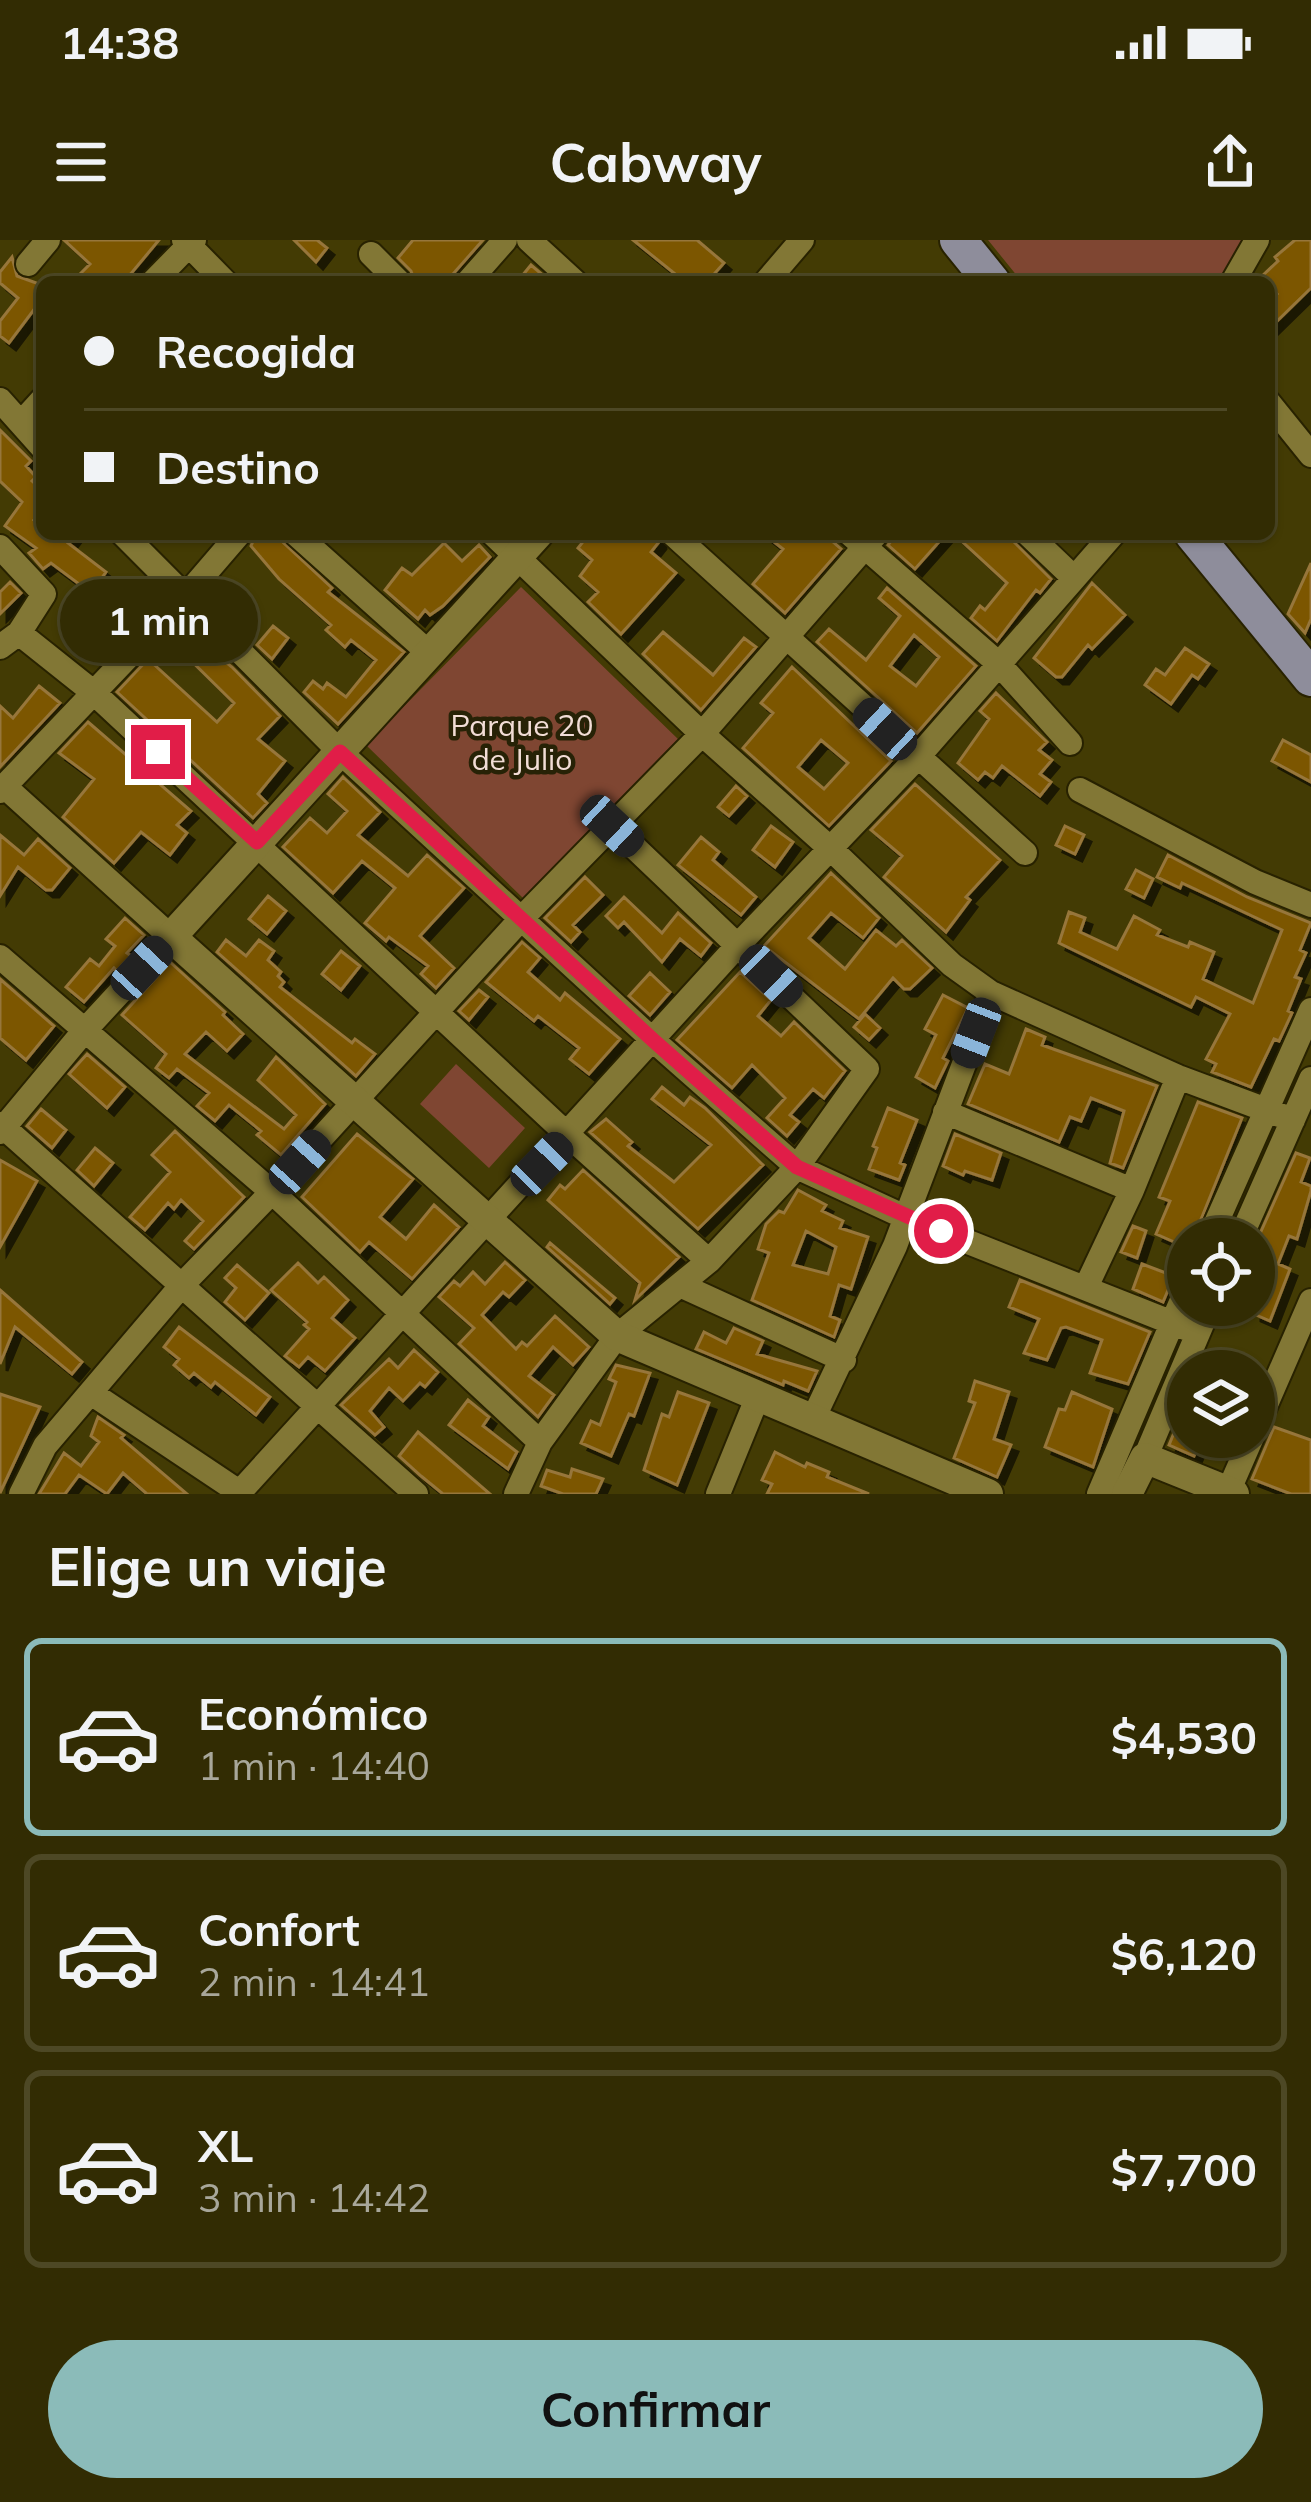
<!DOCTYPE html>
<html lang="es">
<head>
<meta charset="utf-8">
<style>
  body { margin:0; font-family:Mulish,sans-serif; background:#3a340d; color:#f1f3f6; height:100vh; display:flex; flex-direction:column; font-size:45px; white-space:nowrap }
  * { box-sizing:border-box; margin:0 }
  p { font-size:39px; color:#a8a79a }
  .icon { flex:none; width:66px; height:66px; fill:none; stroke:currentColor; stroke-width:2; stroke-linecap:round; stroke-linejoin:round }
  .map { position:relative; height:1254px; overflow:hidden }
  .sheet { display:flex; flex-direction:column; background:#322c03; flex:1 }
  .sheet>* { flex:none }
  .top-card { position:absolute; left:36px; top:36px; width:1239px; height:264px; border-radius:18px; box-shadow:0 3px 9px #0004,0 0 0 3px #4d4825; display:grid; align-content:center; height:264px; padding:0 48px; background:#322c03 }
  .tools { position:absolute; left:1167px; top:978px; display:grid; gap:24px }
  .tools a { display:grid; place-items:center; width:108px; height:108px; border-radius:50%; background:#322c03; box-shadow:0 3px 9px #0004,0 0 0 3px #4d4825; font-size:60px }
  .end { position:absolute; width:54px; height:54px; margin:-27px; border:15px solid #e11d48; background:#fff; box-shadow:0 0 0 6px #fff }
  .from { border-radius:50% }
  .bubble { position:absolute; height:84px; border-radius:42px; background:#322c03; box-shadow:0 3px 9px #0004,0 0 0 3px #4d4825; font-size:39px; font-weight:700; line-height:84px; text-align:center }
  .car { position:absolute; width:36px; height:72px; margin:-36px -18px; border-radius:15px; box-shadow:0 0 9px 3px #0007; background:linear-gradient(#222 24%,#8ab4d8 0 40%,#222 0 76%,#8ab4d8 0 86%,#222 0) }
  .top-card b { display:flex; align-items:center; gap:42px; height:114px; font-size:45px }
  .top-card b+b { border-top:3px solid #4d4825 }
  .top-card i { width:30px; height:30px; background:#f1f3f6 }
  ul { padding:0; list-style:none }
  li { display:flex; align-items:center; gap:36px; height:198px; margin:0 24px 18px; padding:0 24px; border:6px solid #4d4825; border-radius:18px }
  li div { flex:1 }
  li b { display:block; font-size:45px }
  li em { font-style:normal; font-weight:700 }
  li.on { border-color:#8bbbb9 }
  li>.icon { width:108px; height:108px; stroke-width:1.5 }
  h2 { padding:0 48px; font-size:54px; line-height:144px }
  .action { display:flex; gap:24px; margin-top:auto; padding:24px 48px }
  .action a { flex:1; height:138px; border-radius:72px; background:#8bbbb9; color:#111; font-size:48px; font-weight:700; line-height:138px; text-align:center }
  .status { display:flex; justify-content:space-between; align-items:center; height:84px; padding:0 60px; background:#322c03; direction:ltr }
  .status svg { height:33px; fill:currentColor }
  header { display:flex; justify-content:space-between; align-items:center; height:156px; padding:0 48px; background:#322c03; font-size:54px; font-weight:700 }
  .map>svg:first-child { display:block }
  .green { fill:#7f4632 }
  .building { fill:#7b5703; stroke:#97763a; stroke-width:3; fill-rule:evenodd; filter:url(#shadow) }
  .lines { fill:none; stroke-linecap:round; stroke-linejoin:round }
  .minor-casing { stroke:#282200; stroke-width:28 }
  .tertiary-casing { stroke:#282200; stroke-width:34 }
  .primary-casing { stroke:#282200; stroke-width:40 }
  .minor { stroke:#827735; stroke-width:24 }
  .tertiary { stroke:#827735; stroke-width:30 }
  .primary { stroke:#8e8d9b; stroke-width:36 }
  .route { stroke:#e11d48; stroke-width:15 }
  .labels { text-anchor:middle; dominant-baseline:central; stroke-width:9; stroke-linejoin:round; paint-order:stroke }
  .park-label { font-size:30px; fill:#f2ddd6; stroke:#272206 }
</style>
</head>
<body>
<div class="status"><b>14:38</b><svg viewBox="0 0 49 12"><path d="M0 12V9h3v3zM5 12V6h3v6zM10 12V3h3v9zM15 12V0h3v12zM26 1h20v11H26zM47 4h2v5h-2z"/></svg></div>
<header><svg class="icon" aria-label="menu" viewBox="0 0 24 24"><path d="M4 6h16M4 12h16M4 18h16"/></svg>Cabway<svg class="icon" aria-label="share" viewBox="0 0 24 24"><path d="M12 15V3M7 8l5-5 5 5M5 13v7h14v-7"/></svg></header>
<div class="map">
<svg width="1311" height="1254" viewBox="0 0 1311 1254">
  <defs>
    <filter id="shadow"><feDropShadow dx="7" dy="7" stdDeviation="0" flood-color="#0009"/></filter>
  </defs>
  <rect width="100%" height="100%" fill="#433b04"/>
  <path class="green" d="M988 0H1242L1218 42H1022Z
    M521 347 678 499 523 658 366 505Z
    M456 824 525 888 489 928 420 864Z"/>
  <path class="building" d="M64 0H159L124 42H72L90 24Z
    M294 0H317L327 8 316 22Z
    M413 0H483L446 42H415L411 31 398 18Z
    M633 0H697L724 23 707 42H685Z
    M1295 0H1311V48L1269 89V52L1274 57 1277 54 1261 37 1278 21 1275 17Z
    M12 17 17 36 42 45V59L9 103 0 96V81L18 58 0 43V32Z
    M531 25 551 42H517Z
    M0 190 31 221 26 226 36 237 32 241 42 250V271L34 280 42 286V294H75L68 303 106 332 91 353 51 323 43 329 29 313 36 308 5 286 22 262 0 241Z
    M256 294H274L332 348 328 352 404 412 338 484 304 452 313 441 323 449 327 443 346 457 376 420 351 400 345 407 326 390 331 385 279 339 251 306Z
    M589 294H657L659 302 651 312 676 333 621 394 588 362 598 352 580 336 592 320 578 308Z
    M764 294H824L841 309 785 373 753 344 783 309Z
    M896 294H946L915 329 888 305Z
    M954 294H1006L1051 339 1040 353 1036 350 997 401 971 378 980 366 985 370 1007 343Z
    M444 303 462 321 479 305 490 317 443 366 430 375 425 370 418 379 385 350 402 328 412 335Z
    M1311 323V379L1305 393 1288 374Z
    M220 341 245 360 236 372 226 365 222 370 208 356Z
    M10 342 21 353 0 374V352Z
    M1092 343 1125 375 1092 409 1088 405 1062 437H1056L1034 418Z
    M887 348 976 426 917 493 817 402 829 389 866 420 900 376 879 358ZM914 395 939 417 916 446 890 426Z
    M87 360 104 373 91 390 74 377Z
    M125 361 137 371 124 387 112 377Z
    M180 386 232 427 280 476 258 499 285 521 258 554 267 563 253 578 117 452 148 419 217 482 234 463 168 398Z
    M273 386 288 398 272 419 257 405Z
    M663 392 713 435 744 398 756 407 701 470 643 414Z
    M1185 408 1209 424 1198 439 1192 435 1171 464 1145 445 1156 429 1165 435Z
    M792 427 891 521 829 586 743 508 773 473 761 463ZM821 500 848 523 824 549 798 527Z
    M39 446 60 463 0 527V466L13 478Z
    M996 453 1047 502 1039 510 1052 520 1040 534 1051 542 1040 556 1002 526 993 538 985 532 978 540 958 523 989 479 980 471Z
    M88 482 191 571 177 585 187 593 170 615 141 592 114 623 63 577 94 539 59 513Z
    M1283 500 1311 515V542L1272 521Z
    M343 537 380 572 358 595 408 636 427 615 464 648 420 696 454 728 436 748 421 734 428 726 389 697 386 701 365 683 395 648 362 621 333 653 283 607 310 578 327 593 347 571 328 554Z
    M915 544 1000 620 966 657 970 660 946 692 884 637 902 616 871 590Z
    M736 546 747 556 729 576 718 567Z
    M771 586 793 602 775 627 753 610Z
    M1065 586 1084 595 1075 614 1056 605Z
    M0 595 24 615 38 599 70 628 52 650H46L18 627 0 656Z
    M701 597 719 612 713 620 756 657 741 675 678 625Z
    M1168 615 1247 657 1311 683 1300 710 1306 713 1295 737 1301 739 1288 771 1292 773 1279 801 1274 799 1251 847 1212 832 1216 824 1206 819 1230 774 1196 757 1191 767 1059 703 1069 672 1085 678 1080 692 1117 709 1134 676 1160 690 1157 695 1188 707 1190 702 1214 712 1203 739 1253 763 1282 690 1182 643 1180 648 1157 637Z
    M1136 630 1153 639 1144 658 1126 649Z
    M831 633 879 678 863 698 831 673 809 698 845 729 876 690 896 706 902 700 932 728 910 749H904L893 738 859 779 764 706Z
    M585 637 603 655 573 685 580 692 571 702 545 678Z
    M268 656 286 671 267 694 249 679Z
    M624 657 662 693 678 673 711 703 701 716 680 699 662 722 624 682 618 688 606 676Z
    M125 678 144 695 127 713 131 716 117 731 114 728 84 762 66 747 90 719 99 726 115 706 106 699Z
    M226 700 246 716 259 700 274 711 268 720 281 732 278 736 284 742 280 747 352 803 355 799 375 814 356 836 217 712Z
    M522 702 540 718 528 732 560 760 565 753 620 799 589 834 570 819 579 808 538 776 534 781 486 742Z
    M341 711 360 726 341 750 322 734Z
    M170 722 225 772 223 775 243 794 227 811 206 792 185 814 284 889 296 875 258 840 276 817 325 864 281 915 257 895 261 891 229 865 215 881 197 866 209 853 177 829 169 838 156 828 166 814 122 775Z
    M740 732 771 760 758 776 781 796 794 782 845 831 824 858 813 849 790 875 799 882 787 896 767 878 785 858 752 825 732 848 677 800Z
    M650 733 670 752 650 775 629 756Z
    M0 739 54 786 26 820 0 798Z
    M479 750 488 757 469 780 459 771Z
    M943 755 968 768 943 818 948 821 935 848 916 837 936 795 925 789Z
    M865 774 880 788 869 800 854 787Z
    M1026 789 1045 797 1042 805 1157 846 1123 928 1110 923 1124 871 1091 858 1081 881 1070 877 1059 902 968 864 985 824 1009 834Z
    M87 814 125 847 107 868 69 834Z
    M662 847 684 865 690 857 705 868 763 925 698 989 590 892 606 879 632 902 628 906 674 942 711 905 652 859Z
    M1198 862 1242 878 1193 999H1188V1008L1156 994 1170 961 1159 957Z
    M888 868 917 880 900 923 905 925 899 940 869 929 877 908 873 906Z
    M41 869 66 890 52 908 27 886Z
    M175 891 244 957 194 1009 185 1001 203 981 181 960 174 969 168 963 145 990 130 977 170 932 152 915Z
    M357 894 413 939 380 977 406 999 434 965 459 987 412 1039 369 1002 360 1012 302 957Z
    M955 894 1001 913 992 940 965 931 963 935 943 926Z
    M95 908 113 923 94 946 77 930Z
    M1296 913 1310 918 1301 942 1311 946V951L1297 999 1289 996 1278 1024 1290 1029 1270 1081 1254 1074V1007Z
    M0 920 37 941 0 1007Z
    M583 930 679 1017 635 1060 640 1043 548 960 560 945 565 949Z
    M798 950 826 965 822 971 843 981 840 988 868 997 851 1049 839 1045 830 1076 840 1080 834 1097 752 1060 769 1013 758 1009 766 984 779 971 784 973ZM806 991 836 1007 828 1034 793 1025Z
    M1133 986 1146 991 1137 1018 1121 1012Z
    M550 1003 615 1058 610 1064 547 1007Z
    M505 1022 525 1040 509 1057 503 1052 482 1075 516 1109 522 1102 527 1106 555 1076 589 1107 573 1125 553 1107 529 1136 554 1155 538 1177 459 1104 474 1088 439 1057 454 1041 460 1046 473 1032 485 1044Z
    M298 1023 318 1043 324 1037 348 1060 332 1078 355 1098 325 1131 308 1117 299 1127 285 1116 309 1089 304 1085 307 1082 271 1050Z
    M1142 1024 1174 1036 1163 1062 1133 1049Z
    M237 1025 269 1053 245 1080 225 1062 236 1048 225 1038Z
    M1020 1040 1150 1092 1128 1144 1090 1133 1102 1100 1066 1087 1061 1088 1047 1120 1024 1113 1039 1079 1009 1067Z
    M0 1050 82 1122 72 1134 15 1087 0 1124Z
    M179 1087 270 1157 256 1175 215 1142 211 1147 194 1133 189 1138 174 1125 179 1119 164 1107Z
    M734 1088 763 1101 757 1114 817 1131 808 1151 784 1141 783 1145 696 1109 704 1092 726 1103Z
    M414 1110 438 1132 425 1147 420 1143 403 1161 389 1148 370 1171 384 1187 375 1195 341 1165 389 1119 398 1128Z
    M616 1125 650 1133 634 1176 629 1174 611 1216 581 1203 591 1181 600 1185 616 1142 609 1139Z
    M975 1141 1009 1152 994 1199 1011 1205 997 1237 954 1218 975 1163 969 1161Z
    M678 1152 709 1163 677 1245 644 1230 662 1174 669 1177Z
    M1072 1152 1112 1169 1093 1227 1045 1207 1059 1169 1065 1170Z
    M0 1154 40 1167 0 1253Z
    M1188 1159V1197H1234L1229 1210 1202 1198 1194 1216 1169 1205Z
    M468 1160 489 1177 483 1186 517 1212 508 1229 449 1185Z
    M98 1177 124 1195 121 1198 187 1254H147L123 1233 107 1254 79 1235 65 1254H39L64 1213 81 1226 99 1202 91 1196Z
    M1274 1187 1311 1200V1254H1291L1252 1239Z
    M418 1192 490 1254H443L421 1236 399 1216Z
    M775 1212 805 1227 807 1223 829 1232 827 1237 869 1254H767L772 1244 762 1240Z
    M572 1229 603 1239 596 1254H563L541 1246 547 1230 570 1237Z"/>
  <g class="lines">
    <defs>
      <path id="minor" d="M184 0 225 42
        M529 0 575 42
        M371 14 399 42
        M28 24 48 0
        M153 42 194 0
        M468 42 505 0
        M766 42 802 0
        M1233 42 1257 0
        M0 160 42 207
        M1269 163 1311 215
        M21 183 42 160
        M123 294 340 512 654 801 797 927 905 977 1198 1093
        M296 294 429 413
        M493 294 702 494 832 610 952 725 991 753 1178 837 1293 880
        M673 294 1025 613
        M850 294 999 424 1070 503
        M1028 294 1074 338
        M0 307 44 354 19 393 0 407
        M19 393 93 452 569 896 709 1021
        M1080 550 1255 642 1311 665
        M0 551 184 358 239 294
        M0 717 272 952 540 1202
        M945 872 1132 950
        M0 884 416 1254
        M0 892 85 790 171 697 4 546
        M1209 999 1311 770
        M1240 999 1311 839
        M680 1045 844 1120
        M1086 1047 1132 950 1178 837
        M91 1153 242 1254
        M813 1179 895 1006 991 753
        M1254 1192 1311 1061
        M1145 1218 1210 1065
        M1228 1252 1252 1197
        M21 1254 45 1206 182 1045 272 952 521 679 702 494 876 294
        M238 1254 739 704 917 518 1113 294
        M516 1254 540 1202 617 1096 709 1021 797 927 867 829 612 586
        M718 1254 758 1156
        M1099 1254 1188 1046"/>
      <path id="tertiary" d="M538 294 171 697 617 1096 988 1254
        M1127 1254 1145 1218 1234 1254"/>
      <path id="primary" d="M958 0 992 42
        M1193 294 1311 438"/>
    </defs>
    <use href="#minor" class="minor-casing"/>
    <use href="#tertiary" class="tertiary-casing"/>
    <use href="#primary" class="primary-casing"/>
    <use href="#minor" class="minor"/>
    <use href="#tertiary" class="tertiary"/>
    <use href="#primary" class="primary"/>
  </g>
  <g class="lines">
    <path class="route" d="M158 512 257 602 340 512 654 801 797 927 941 991"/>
  </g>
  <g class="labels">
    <g class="park-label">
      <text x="522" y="485">Parque 20<tspan x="522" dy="34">de Julio</tspan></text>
    </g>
  </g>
</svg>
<div class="tools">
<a><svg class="icon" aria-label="locate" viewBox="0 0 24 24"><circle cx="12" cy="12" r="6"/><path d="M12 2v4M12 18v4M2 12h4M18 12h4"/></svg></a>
<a><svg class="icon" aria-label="layers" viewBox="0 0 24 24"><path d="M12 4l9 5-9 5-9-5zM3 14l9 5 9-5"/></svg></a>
</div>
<i class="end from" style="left:941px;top:991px"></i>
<i class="end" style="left:158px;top:512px"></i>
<div class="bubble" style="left:60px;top:339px;width:198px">1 min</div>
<i class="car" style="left:885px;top:489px;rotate:313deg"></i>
<i class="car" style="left:612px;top:586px;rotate:133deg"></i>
<i class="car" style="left:142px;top:728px;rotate:43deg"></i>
<i class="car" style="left:771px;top:736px;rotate:134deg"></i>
<i class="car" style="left:976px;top:793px;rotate:201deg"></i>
<i class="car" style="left:300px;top:922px;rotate:42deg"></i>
<i class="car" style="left:542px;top:924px;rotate:44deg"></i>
<div class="top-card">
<b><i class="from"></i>Recogida</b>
<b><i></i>Destino</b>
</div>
</div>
<section class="sheet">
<h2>Elige un viaje</h2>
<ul>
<li class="on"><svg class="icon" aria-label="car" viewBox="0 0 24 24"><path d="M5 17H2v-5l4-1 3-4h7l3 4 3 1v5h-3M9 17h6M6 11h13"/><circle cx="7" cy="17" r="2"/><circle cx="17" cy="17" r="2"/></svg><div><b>Económico</b><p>1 min · 14:40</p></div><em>$4,530</em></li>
<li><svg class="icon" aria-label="car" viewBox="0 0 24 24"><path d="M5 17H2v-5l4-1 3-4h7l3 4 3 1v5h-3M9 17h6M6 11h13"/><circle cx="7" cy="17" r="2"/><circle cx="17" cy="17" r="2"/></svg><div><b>Confort</b><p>2 min · 14:41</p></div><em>$6,120</em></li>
<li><svg class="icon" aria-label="car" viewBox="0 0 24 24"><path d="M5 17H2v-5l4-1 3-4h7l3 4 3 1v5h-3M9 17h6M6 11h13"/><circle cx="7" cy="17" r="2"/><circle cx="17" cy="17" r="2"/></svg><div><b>XL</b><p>3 min · 14:42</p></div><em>$7,700</em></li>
</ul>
<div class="action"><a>Confirmar</a></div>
</section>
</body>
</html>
